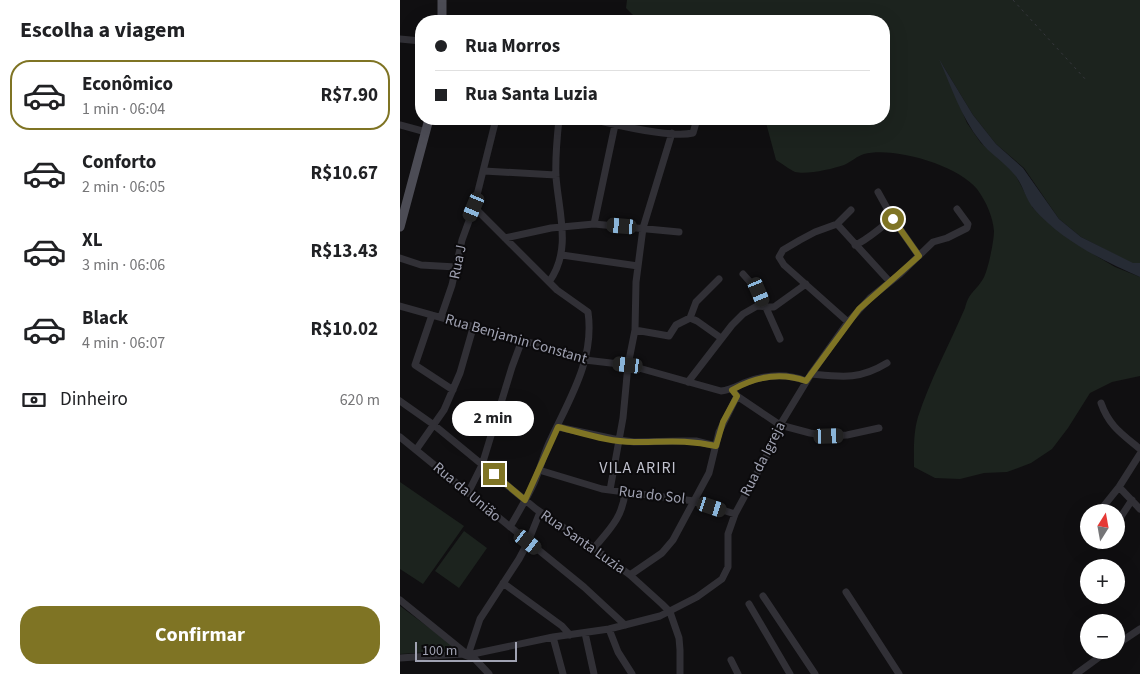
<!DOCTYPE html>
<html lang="pt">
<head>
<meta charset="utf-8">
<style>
  body { margin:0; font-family:"Source Sans 3",sans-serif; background:#f2f2f2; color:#202124; height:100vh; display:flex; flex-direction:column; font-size:19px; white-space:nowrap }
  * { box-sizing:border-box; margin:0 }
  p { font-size:16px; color:#757577 }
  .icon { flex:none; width:28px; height:28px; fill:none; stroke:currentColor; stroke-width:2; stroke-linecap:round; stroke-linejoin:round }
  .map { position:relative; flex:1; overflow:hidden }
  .side { display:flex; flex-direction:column; background:#fff; width:400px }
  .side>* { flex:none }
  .hud { position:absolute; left:15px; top:15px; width:475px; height:110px; border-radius:20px; box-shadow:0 5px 20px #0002; display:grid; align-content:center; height:110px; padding:0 20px; background:#fff }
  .needle { width:32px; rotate:11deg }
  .fabs { position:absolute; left:680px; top:504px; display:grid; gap:10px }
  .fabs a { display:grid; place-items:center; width:45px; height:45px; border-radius:50%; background:#fff; box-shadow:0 5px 20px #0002; font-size:25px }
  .scale { position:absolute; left:15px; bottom:12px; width:102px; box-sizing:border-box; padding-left:5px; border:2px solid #a0a2b2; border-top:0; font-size:14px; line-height:18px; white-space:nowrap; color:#a0a2b2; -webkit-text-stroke:4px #0b0a0c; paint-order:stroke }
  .end { position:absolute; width:22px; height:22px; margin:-11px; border:6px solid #7f7424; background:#fff; box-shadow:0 0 0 2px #fff }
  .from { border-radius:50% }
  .bubble { position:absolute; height:35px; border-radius:18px; background:#fff; box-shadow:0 5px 20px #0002; font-size:16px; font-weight:700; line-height:35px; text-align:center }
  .car { position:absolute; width:15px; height:30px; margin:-15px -8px; border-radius:6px; box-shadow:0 0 4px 1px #0007; background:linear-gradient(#222 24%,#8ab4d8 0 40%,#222 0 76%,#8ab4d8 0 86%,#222 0) }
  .hud b { display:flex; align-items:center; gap:18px; height:48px; font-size:19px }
  .hud b+b { border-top:1px solid #e0e0e0 }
  .hud i { width:12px; height:12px; background:#202124 }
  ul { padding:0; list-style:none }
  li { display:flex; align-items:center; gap:15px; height:70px; margin:0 10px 8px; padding:0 10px; border:2px solid transparent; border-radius:20px }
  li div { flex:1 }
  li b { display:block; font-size:19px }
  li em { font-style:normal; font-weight:700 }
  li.selected { border-color:#7f7424 }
  li>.icon { width:45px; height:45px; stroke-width:1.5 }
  h2 { padding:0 20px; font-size:22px; line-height:60px }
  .pay { display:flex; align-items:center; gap:12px; height:55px; padding:0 20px; font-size:19px }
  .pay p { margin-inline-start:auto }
  .primary-button { display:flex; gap:10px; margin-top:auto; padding:10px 20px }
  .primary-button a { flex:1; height:58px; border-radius:20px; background:#7f7424; color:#fff; font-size:20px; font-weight:700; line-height:58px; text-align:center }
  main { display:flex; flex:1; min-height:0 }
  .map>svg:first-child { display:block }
  .green { fill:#1c231e }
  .water { fill:#262b34 }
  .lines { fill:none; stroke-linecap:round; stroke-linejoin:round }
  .path { stroke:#36373d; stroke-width:1; stroke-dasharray:2.5 4; stroke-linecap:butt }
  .minor { stroke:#313036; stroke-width:7 }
  .major { stroke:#4c4c55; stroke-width:9 }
  .route { stroke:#7f7424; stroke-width:6 }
  .labels { text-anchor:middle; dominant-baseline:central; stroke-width:4; stroke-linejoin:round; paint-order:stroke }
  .street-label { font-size:15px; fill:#a0a2b2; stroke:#0b0a0c }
  .neighbourhood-label { font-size:16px; letter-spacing:1px; fill:#c1c2ce; stroke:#0b0a0c }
</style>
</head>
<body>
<main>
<section class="side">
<h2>Escolha a viagem</h2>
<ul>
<li class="selected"><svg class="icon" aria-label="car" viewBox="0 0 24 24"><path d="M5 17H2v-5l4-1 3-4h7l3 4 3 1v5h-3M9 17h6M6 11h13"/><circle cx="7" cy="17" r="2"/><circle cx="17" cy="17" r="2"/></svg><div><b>Econômico</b><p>1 min · 06:04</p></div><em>R$7.90</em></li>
<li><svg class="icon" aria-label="car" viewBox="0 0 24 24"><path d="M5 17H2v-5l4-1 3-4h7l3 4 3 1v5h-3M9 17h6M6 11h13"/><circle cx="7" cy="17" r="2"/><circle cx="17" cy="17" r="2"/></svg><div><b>Conforto</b><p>2 min · 06:05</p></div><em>R$10.67</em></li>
<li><svg class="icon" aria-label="car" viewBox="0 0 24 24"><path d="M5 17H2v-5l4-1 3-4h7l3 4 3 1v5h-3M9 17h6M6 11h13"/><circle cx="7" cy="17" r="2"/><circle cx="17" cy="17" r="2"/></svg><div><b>XL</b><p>3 min · 06:06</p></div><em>R$13.43</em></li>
<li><svg class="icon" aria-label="car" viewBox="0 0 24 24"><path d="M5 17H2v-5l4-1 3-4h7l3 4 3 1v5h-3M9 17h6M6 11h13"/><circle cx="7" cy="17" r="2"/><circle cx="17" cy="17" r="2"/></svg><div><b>Black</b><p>4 min · 06:07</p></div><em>R$10.02</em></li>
</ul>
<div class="pay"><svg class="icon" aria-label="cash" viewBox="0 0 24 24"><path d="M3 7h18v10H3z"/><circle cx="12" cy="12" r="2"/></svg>Dinheiro<p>620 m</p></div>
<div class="primary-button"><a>Confirmar</a></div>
</section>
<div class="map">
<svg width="740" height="674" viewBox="0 0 740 674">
  <rect width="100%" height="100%" fill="#100f11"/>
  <path class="green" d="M227 0H740V263L733 264 681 237 659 219 624 168 596 144 573 115 542 64 567 123 581 143 601 160 615 174 633 208 693 254 715 267 740 277V376L712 382 690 393 668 428 652 449 631 463 607 472 584 473 560 479 535 478 514 467C514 451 513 434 518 417 529 382 550 343 565 308 569 292 575 292 583 279 588 271 594 241 594 231 593 217 586 201 577 189 558 165 493 146 464 154 457 156 451 162 444 165 432 169 407 175 395 172 389 169 381 163 376 160L365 119H484V21H239L226 8Z
    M0 482 64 526 23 584 0 569Z
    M64 531 87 548 59 588 35 571Z
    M0 606 59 650 0 654Z"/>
  <path class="water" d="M539 59 573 115 596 144 623 168 659 219 681 237 733 263H740V277C703 261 661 240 634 209 625 199 623 183 613 173 603 161 589 153 580 141 561 117 551 86 539 59Z"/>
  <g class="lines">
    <path class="path" d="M613 0 687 81"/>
    <path class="minor" d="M0 39 21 41
      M192 119C216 125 271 138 293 133L297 119
      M0 125 26 132
      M84 171 156 175
      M478 192 493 219 519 256
      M74 207 157 290 188 312C195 361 168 401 149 443 143 456 140 470 134 483 127 498 118 513 110 527
      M194 224 215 125
      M437 224 490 282
      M105 238 151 228 194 224 279 232
      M455 245C469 239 480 227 493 219
      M162 255 238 266
      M0 258 21 265 56 267
      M343 274 359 292 380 339
      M149 282C172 250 159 214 156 177 155 158 157 138 159 119
      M0 306 139 345 185 360 228 365 321 391C330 390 335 387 344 383 364 375 386 373 406 381
      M32 315 15 365 53 390
      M41 317 52 285 62 240 74 207 96 119
      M290 318 296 302 319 279
      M290 318 297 321 321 338
      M448 322 384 265 379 257 383 250 400 240 415 232 437 224 451 210
      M235 330 269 336 276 325 290 318
      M411 374C442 377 459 380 487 363
      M288 382 332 325 343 314 357 306 374 307 406 284
      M334 392 337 396 380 425 410 433 429 436 447 435 479 428
      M0 401 34 425 136 509 194 548 230 575 262 604 270 612 279 638 280 650V674
      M701 403C709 426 722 434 740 449
      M158 427 219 440 234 442 282 441H296L316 446
      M0 437 184 587 225 625
      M16 450 44 410 60 373 73 328
      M139 470 202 489 294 501 335 514
      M719 487 740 509
      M210 490 223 418 228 365 235 330 236 282 243 228 272 133
      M68 493 82 465 112 367 122 340
      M699 512 719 487 740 454
      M716 524 732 500
      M687 529 689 527
      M699 546 704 540
      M194 548C209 530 223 517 225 492
      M230 575 262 553 273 540 309 473 319 432 337 396
      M103 583 162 626 170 635
      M446 592 499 674
      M363 596 415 674
      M0 600 68 655
      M349 604 390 674
      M209 629 218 652 232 674
      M185 633 194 674
      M153 637 163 674
      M716 645 740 629
      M68 655 153 637 209 629 260 616 297 597 322 579 328 567V534L335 514 367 455 380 425 411 374 448 322 470 298 500 274 533 242 547 238 567 228 568 224 557 209
      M68 655 80 619 119 559 128 542 140 512
      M0 658 62 654 75 659 89 674
      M331 660 338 674
      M676 674 709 650"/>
    <path class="major" d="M42 21V0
      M0 227 29 119"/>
  </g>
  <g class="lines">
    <path class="route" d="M94 474 125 500 158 427C183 433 208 442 234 442 264 442 286 439 316 446L323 422 337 396 332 390C355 377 381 372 406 381L459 309 519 256 493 219"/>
  </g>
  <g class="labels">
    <g class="street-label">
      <text transform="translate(58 262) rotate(-78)">Rua J</text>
      <text transform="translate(116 339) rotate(16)">Rua Benjamin Constant</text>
      <text transform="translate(363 459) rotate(-63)">Rua da Igreja</text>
      <text transform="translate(67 492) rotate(40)">Rua da União</text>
      <text transform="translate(252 495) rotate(7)">Rua do Sol</text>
      <text transform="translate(183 542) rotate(35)">Rua Santa Luzia</text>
    </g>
    <g class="neighbourhood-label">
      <text x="238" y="468">VILA ARIRI</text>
    </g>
  </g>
</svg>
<div class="fabs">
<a><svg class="needle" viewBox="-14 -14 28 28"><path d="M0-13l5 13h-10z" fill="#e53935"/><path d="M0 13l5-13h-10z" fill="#757577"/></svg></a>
<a>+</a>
<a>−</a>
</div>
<div class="scale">100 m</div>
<i class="end from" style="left:493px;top:219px"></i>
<i class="end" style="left:94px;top:474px"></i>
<div class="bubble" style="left:52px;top:401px;width:82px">2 min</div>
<i class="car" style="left:74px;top:207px;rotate:203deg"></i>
<i class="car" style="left:222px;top:226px;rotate:275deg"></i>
<i class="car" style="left:359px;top:292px;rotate:157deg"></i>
<i class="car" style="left:228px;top:365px;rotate:277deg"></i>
<i class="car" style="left:429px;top:436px;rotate:88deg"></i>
<i class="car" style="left:312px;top:507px;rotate:108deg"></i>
<i class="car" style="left:128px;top:542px;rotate:128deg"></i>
<div class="hud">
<b><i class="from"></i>Rua Morros</b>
<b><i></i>Rua Santa Luzia</b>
</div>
</div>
</main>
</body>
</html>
